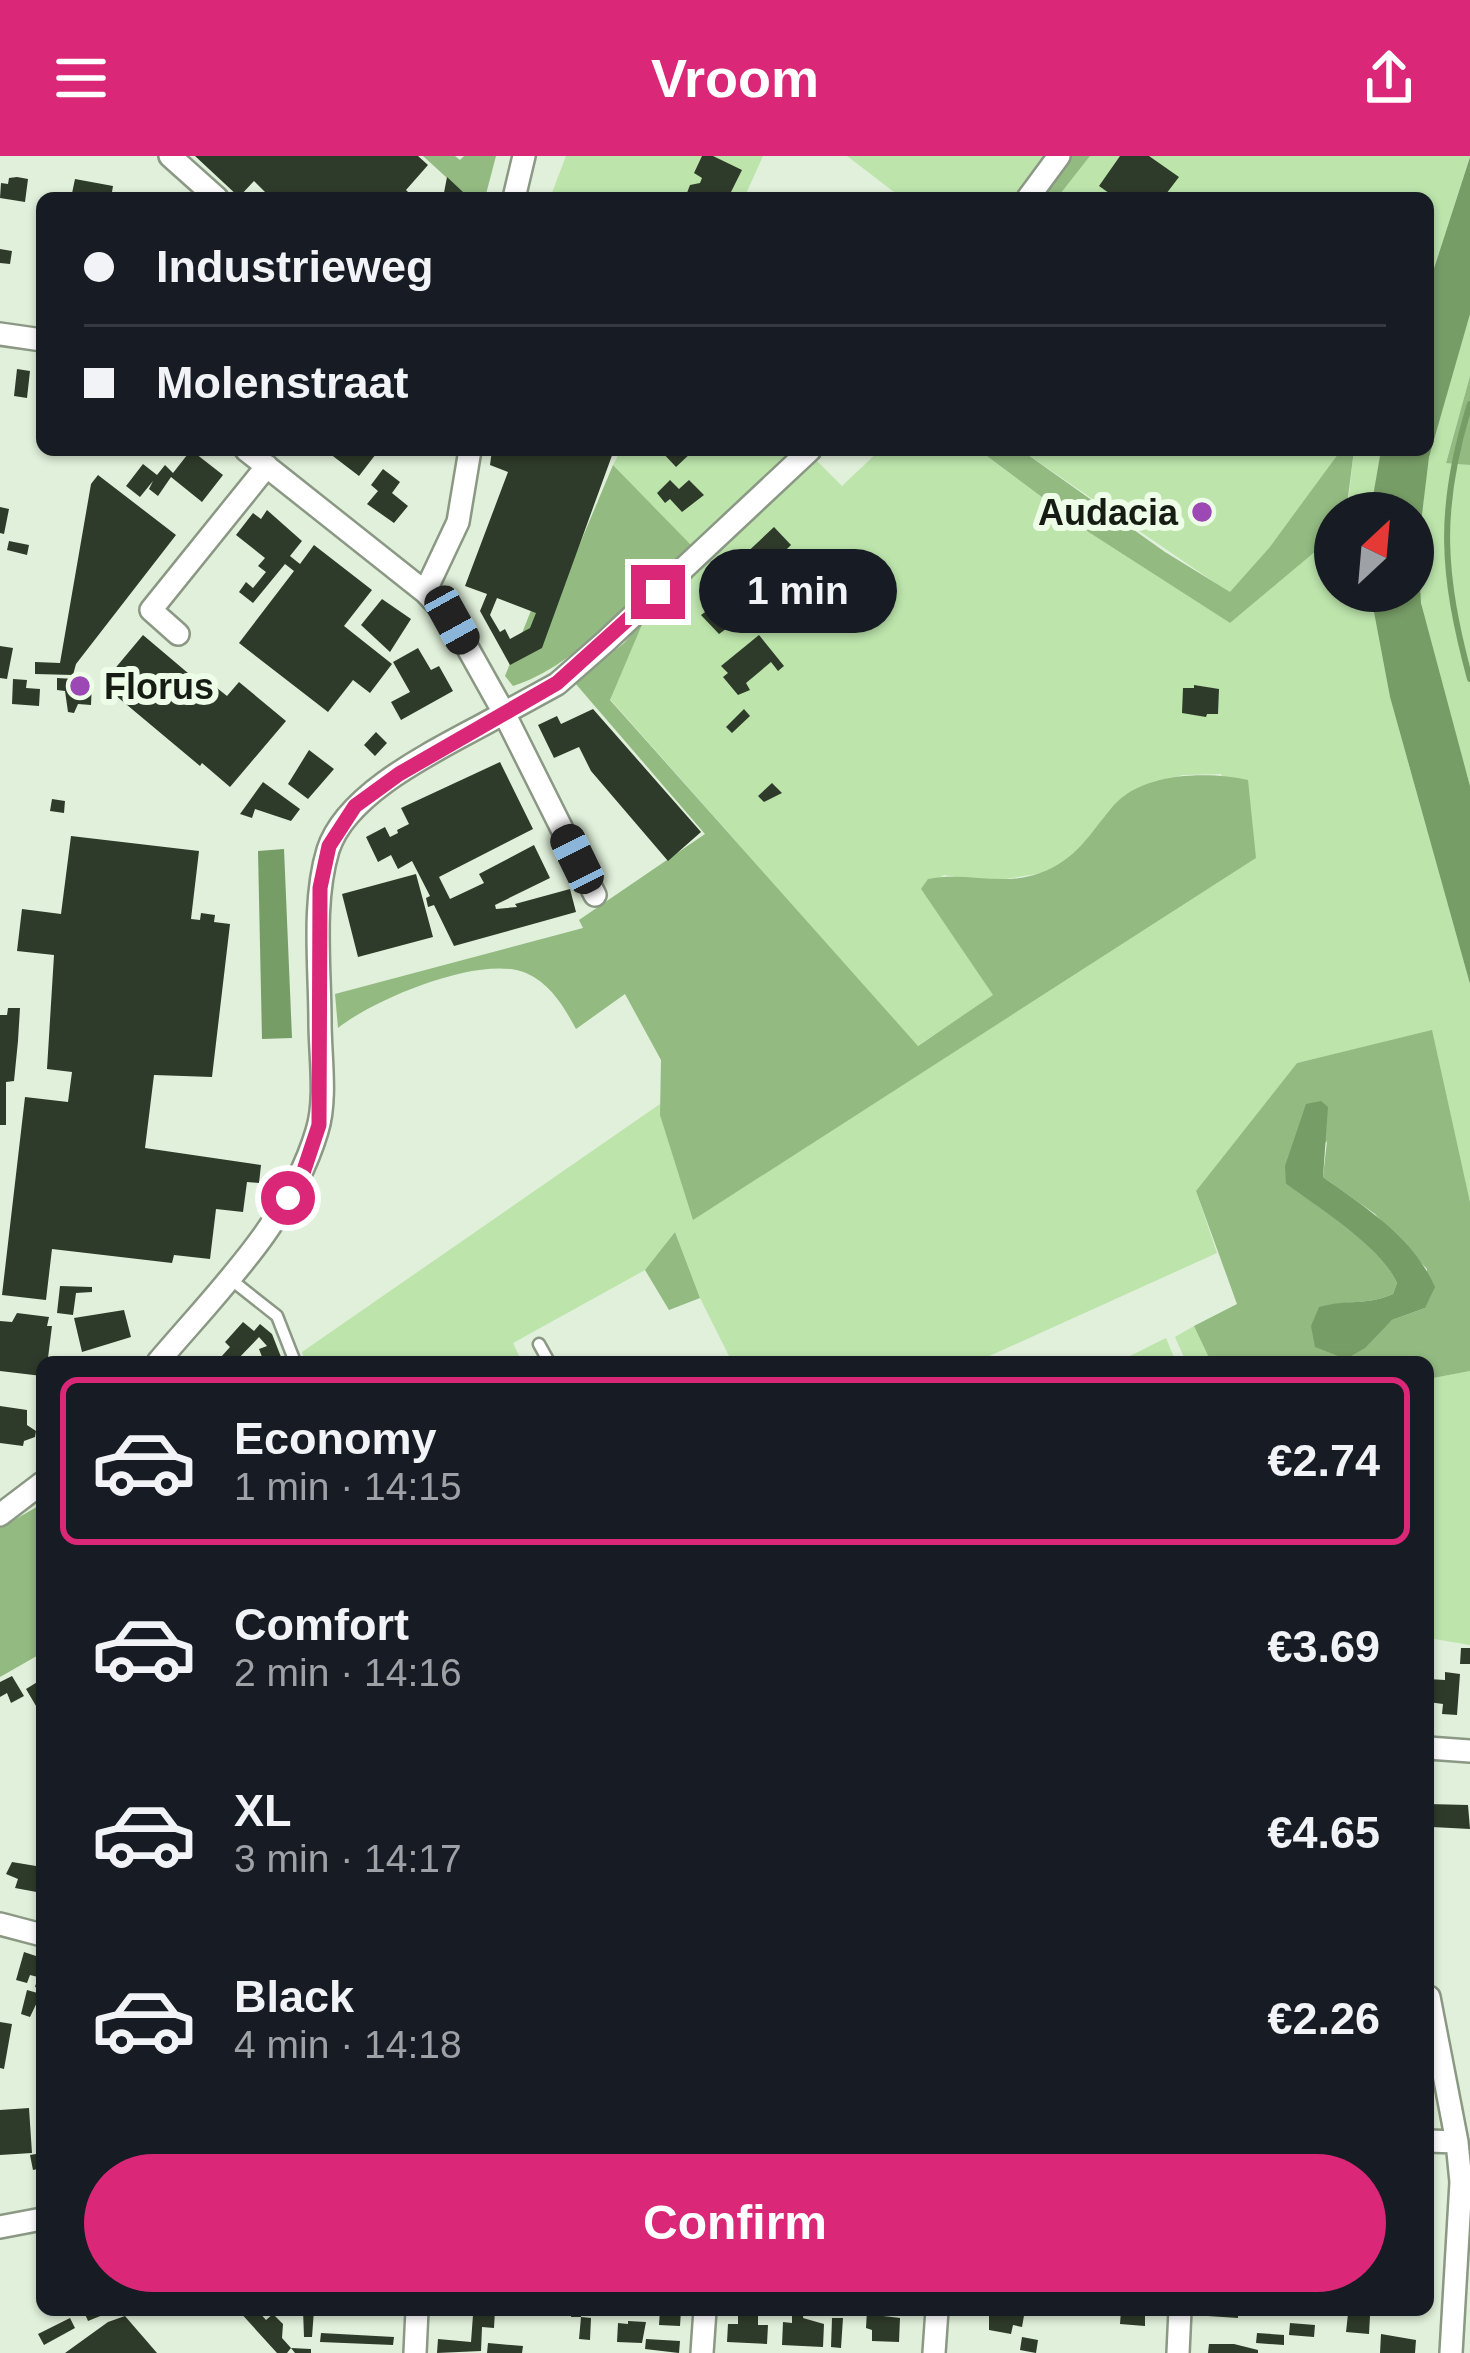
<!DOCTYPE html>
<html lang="en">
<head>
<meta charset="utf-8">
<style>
  body { margin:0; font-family:Helvetica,sans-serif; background:#20242c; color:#f1f3f6; height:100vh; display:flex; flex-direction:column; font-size:45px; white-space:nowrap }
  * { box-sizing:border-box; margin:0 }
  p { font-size:39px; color:#9ea1a6 }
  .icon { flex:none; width:66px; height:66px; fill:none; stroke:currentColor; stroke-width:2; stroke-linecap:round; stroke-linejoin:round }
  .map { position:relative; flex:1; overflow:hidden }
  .drawer { position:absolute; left:36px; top:1200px; width:1398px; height:960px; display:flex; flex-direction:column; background:#171b24; border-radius:18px; box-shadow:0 3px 9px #0004 }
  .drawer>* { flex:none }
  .banner { position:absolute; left:36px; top:36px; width:1398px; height:264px; border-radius:18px; box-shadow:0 3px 9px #0004; display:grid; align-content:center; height:264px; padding:0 48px; background:#171b24 }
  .needle { width:78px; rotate:26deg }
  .fabs { position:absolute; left:1314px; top:336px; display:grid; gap:24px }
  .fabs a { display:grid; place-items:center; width:120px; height:120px; border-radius:50%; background:#171b24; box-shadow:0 3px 9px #0004; font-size:60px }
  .end { position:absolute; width:54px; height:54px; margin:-27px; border:15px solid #db2777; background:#fff; box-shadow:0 0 0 6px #fff }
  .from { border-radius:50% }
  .bubble { position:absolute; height:84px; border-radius:42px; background:#171b24; box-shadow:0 3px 9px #0004; font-size:39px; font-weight:800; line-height:84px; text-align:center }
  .car { position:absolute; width:36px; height:72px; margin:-36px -18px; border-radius:15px; box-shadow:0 0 9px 3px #0007; background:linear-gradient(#222 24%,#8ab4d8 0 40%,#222 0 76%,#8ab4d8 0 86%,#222 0) }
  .banner b { display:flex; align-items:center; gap:42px; height:114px; font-size:45px }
  .banner b+b { border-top:3px solid #363941 }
  .banner i { width:30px; height:30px; background:#f1f3f6 }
  ul { padding:21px 0 0; list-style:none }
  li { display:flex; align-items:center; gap:36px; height:168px; margin:0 24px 18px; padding:0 24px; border:6px solid transparent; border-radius:18px }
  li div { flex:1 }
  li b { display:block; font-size:45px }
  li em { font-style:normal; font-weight:800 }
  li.on { border-color:#db2777 }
  li>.icon { width:108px; height:108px; stroke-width:1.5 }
  .cta { display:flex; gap:24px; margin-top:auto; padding:24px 48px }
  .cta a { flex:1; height:138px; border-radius:72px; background:#db2777; color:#fff; font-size:48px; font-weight:800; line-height:138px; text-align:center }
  header { display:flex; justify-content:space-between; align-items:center; height:156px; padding:0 48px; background:#db2777; color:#fff; font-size:54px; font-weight:800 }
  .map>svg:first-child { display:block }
  .green { fill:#bce4ab }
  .forest { fill:#92ba81; fill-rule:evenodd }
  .water { fill:#779d66 }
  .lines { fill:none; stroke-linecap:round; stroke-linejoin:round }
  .stream { stroke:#779d66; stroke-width:6 }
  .building { fill:#2f3b2a; fill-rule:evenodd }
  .service-casing { stroke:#8a9884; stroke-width:15 }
  .minor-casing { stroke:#8a9884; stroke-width:26 }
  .service { stroke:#fff; stroke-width:10 }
  .minor { stroke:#fff; stroke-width:21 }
  .route { stroke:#db2777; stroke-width:15 }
  .poi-dot { fill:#9c48b5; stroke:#edfde7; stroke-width:4.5 }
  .labels { text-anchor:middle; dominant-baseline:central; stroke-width:12; stroke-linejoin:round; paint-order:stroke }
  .poi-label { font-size:36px; font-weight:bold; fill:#161b13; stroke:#edfde7; text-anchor:end }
</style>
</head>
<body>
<header><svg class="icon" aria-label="menu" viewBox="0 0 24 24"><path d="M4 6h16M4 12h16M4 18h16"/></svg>Vroom<svg class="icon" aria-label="share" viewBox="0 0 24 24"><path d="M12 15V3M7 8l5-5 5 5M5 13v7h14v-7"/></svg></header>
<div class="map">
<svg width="1470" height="2197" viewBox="0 0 1470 2197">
  <rect width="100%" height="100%" fill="#e0f0da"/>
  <path class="green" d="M566 0H763L744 42H550Z
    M847 0H1049L1014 42H902Z
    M1090 0H1470L1428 131V42H1057Z
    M1470 158V220L1446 306 1470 309V630C1451 562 1425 492 1418 422 1410 336 1444 239 1470 158Z
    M621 294H797L692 390 613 309Z
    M880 294H979L1090 377 1230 467 1335 379V435H1370L1390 541 1470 828V1046L1431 875 1297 907 1196 1035 1217 1097 976 1206H732L700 1142 675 1076 645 1114 513 1187 522 1206H305L302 1196 660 948 694 1063 1256 702 1221 618 1182 619 1124 640 1070 703 1042 717 988 726 944 719 921 733 994 840 917 890 610 543 644 464 815 303 842 330Z
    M1021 294H1341L1269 392 1230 437Z
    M1354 294H1381L1371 357H1347Z
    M1194 1170 1211 1206H1186L1175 1181Z
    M1166 1182 1176 1206H1118Z
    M1470 1215V1489L1428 1482V1223Z"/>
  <path class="forest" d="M423 0H455L460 4 464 0H496L485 42H469Z
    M1070 0H1090L1057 42H1039Z
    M1470 220V309L1446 307Z
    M979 294H1021L1165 396 1230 436 1269 392 1341 294H1354L1346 357H1335V379L1230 467 1090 377Z
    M613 309 692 390C643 434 576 511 513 530L505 520 532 452 550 459Z
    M644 464 610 544 918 890 993 839 921 733 928 723C966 715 1002 731 1040 717 1077 704 1090 677 1114 649 1143 616 1209 615 1248 624L1256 702 693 1064 660 959 661 904 625 838 576 873C564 851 551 828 526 817 481 798 374 843 338 872L335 838 583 772 579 764 705 678 575 527 624 487Z
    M1432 874 1470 1046V1215L1428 1223V1206H1211L1194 1170 1237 1148 1196 1035 1297 907ZM1327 985 1323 1021 1375 1058 1427 1113 1425 1152 1392 1164 1381 1174 1319 1152C1347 1143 1366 1150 1393 1138L1397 1127C1380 1090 1320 1052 1286 1028Z
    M675 1076 700 1142 669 1154 645 1114Z
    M42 1348V1497L0 1521V1372Z"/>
  <path class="water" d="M1470 1V158L1429 301 1418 391 1421 447 1470 630V828L1390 541 1370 435H1413V357H1371V352L1381 294H1428V131Z
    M284 693 292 882 262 883 258 695Z
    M1321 945 1328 951 1323 1021C1366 1052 1413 1081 1435 1131L1425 1152 1392 1164 1365 1192 1346 1203 1315 1191 1311 1170 1319 1151C1347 1143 1366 1150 1393 1138L1397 1127C1380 1090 1319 1052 1286 1028L1285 1010 1306 948Z"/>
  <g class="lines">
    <path class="stream" d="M1470 248C1437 354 1442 418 1470 523"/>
  </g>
  <path class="building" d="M195 0H418L428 9 406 34 414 42H271L254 25 239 41Z
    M702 0H713L742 14 728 42H685L690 29 700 27 702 22 694 17Z
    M1120 0H1149L1179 21 1163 42H1116L1099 30Z
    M17 21 28 23 25 46 0 42 1 27 8 28 9 22Z
    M447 21 463 36 462 42H443Z
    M75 23 113 30 111 42H71Z
    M0 93 12 95 10 108 0 107Z
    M17 213 30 215 27 242 14 240Z
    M191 294 223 319 202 346 171 321 158 340 149 333 153 325 140 341 126 330 143 308 157 319 165 309 173 317Z
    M325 294H379L359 320Z
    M492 294H571L589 300 590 297 582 294H614L542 492 510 509 480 455 487 438 465 430 508 316 490 309ZM497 442 536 457 530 472 510 483 505 473 500 476 490 459Z
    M660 294H689L692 296 676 311Z
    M383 313 400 326 392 337 408 350 394 367 367 348 378 335 371 329Z
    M98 319 176 379 76 508 73 519 35 518V506L60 507 91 328Z
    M670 324 679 333 689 324 704 339 682 356 670 343 665 347 657 337Z
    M0 351 9 353 4 378 0 377Z
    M267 354 302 385 290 400 300 408 314 389 372 434 344 470 392 508 370 537 353 524 328 556 239 487 294 415 285 408 253 447 239 436 246 426 253 432 266 416 258 410 265 402 236 379 253 357 261 363Z
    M774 371 791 389 787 393 793 400 765 426 740 403Z
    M9 385 29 389 27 399 7 394Z
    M820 429 840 451 817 472 797 450Z
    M730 438 748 457 719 478 701 459Z
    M382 443 411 463 390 496 361 469Z
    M759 450 767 458 755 470 747 462Z
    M143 479 208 534 217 532 227 540 239 526 286 565 230 631 202 607 200 610 102 528Z
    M759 479 784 510 778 515 771 506 746 527 750 534 738 539 723 521 728 517 721 510Z
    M0 490 13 492 7 523 0 522Z
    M418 492 431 514 439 510 453 535 401 564 391 546 410 536 393 506Z
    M57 522 92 524 91 549 78 548 74 557 68 556 65 535 57 534Z
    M13 523 27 524 26 532 40 533 39 550 12 548Z
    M1194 529 1219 533 1218 558H1207L1206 561 1182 557 1183 532H1194Z
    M593 553 701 676 668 705 591 615 579 591 554 602 538 569 557 560 561 568Z
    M744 553 750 560 732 577 726 571Z
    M376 576 387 587 375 600 364 589Z
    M309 594 334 613 308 643 288 628Z
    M500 606 533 673 439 721 450 743 484 727 479 718 534 689 550 722 495 749 496 753 517 751 515 748 570 733 576 756 454 790 434 749 428 751 426 742 430 740 412 705 398 713 391 699 378 706 366 681 385 671 390 681 398 677 397 674 409 668 401 652Z
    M263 626 300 653 291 665 255 653 252 662 240 658Z
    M772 627 782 637 764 646 758 640Z
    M52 643 65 645 64 657 50 655Z
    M71 680 199 695 191 763 200 764 201 757 215 759 214 766 230 768 212 921 154 919 145 992 261 1009 259 1027 247 1026 243 1056 216 1053 210 1103 174 1099 172 1107 52 1093 46 1144 2 1139 25 941 68 946 72 916 47 913 54 799 17 795 22 753 61 758Z
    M416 718 433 781 358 801 342 738Z
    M8 852H20L18 885 14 925 6 926V969H0V859H7Z
    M60 1130 92 1131V1136L76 1137 73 1159 57 1157Z
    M124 1154 131 1181 82 1196 74 1162Z
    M17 1157 49 1161 47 1170H52L48 1202 60 1206H42V1220L0 1215V1165L12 1166Z
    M243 1166 254 1175 260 1168 272 1178 283 1206H264L259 1193 267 1190 259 1181 235 1206 221 1201 230 1191 225 1186Z
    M0 1250 27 1254V1269L36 1275 35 1281 24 1285 23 1290 0 1287Z
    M1461 1492H1470V1508H1460Z
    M1445 1516 1460 1518 1457 1559 1442 1558 1443 1548 1428 1546V1523L1445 1524Z
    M12 1520 24 1540 11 1547 7 1537 0 1541V1526Z
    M39 1525 42 1553 39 1555 26 1533Z
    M1428 1648 1468 1649 1470 1673 1432 1671Z
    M12 1706 42 1711V1737L15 1732 18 1723 6 1718Z
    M24 1796 42 1802V1833L35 1831 38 1821 30 1819 27 1827 16 1824Z
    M27 1834 41 1838 30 1861 21 1858Z
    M0 1866 12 1868 4 1913 0 1912Z
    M29 1952 32 1997 0 1999V1954Z
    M42 1997V2012L33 2014 30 1999Z
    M74 2154H115L88 2165 85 2158 75 2159Z
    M238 2154H257L266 2164 273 2158 283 2168 282 2182 291 2192 311 2193V2197H295L291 2192 287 2197H277Z
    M303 2154H314L312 2181H304Z
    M458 2154H495L494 2172 482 2171 481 2195 437 2197 438 2183 471 2186 473 2159 458 2157Z
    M572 2154H581V2161L591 2162 590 2184 579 2183 581 2161H571Z
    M660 2154H681L680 2170 659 2169Z
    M738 2154H758V2169H768L767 2188 727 2186 728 2168H738Z
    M792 2154H804L803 2162 824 2168 823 2191 782 2189 783 2166 792 2167Z
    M867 2154H884L883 2160 900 2162 899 2186 872 2185V2174L866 2172Z
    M989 2154H1025L1022 2171 1013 2169 1011 2178 989 2174Z
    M1121 2154 1145 2156V2170L1120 2168Z
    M1208 2154H1238V2162L1208 2160Z
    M1348 2158 1370 2160 1369 2178 1346 2176Z
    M125 2160 157 2197H65L108 2166Z
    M70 2162 75 2172 44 2189 38 2178Z
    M832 2162H843L841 2192 831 2191Z
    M628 2165 646 2166 642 2187 617 2186 618 2167 628 2168Z
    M1290 2167 1315 2169 1314 2181 1289 2179Z
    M321 2177 394 2181 393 2189 320 2186Z
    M1257 2177 1284 2179V2189L1256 2187Z
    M1381 2178 1416 2184 1415 2197H1380Z
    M1022 2181 1038 2184 1036 2197 1020 2194Z
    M646 2183 680 2185 679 2197 645 2193Z
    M488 2187 523 2190 522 2197H487Z
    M1209 2188H1234L1258 2194V2197H1208Z"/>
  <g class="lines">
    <defs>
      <path id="service" d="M229 1122 277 1160 295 1206
        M539 1188 549 1206"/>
      <path id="minor" d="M170 0 217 42
        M514 42 524 0
        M1028 42 1059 0
        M0 178 42 184
        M425 436 458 366 470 294
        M178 478 151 454 267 310
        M595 739 504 557 557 528 605 486 810 294
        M158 1206C218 1135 290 1066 317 975 327 943 320 900 320 866 320 811 312 747 328 694 348 631 451 588 504 557L452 464 425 436 246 294
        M0 1359 42 1327
        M1428 1592 1470 1595
        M0 1768 42 1779
        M1429 1841 1457 1986
        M1428 1985 1457 1986 1461 2026 1451 2197
        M0 2071 42 2063
        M415 2197 417 2154
        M702 2197 705 2154
        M934 2197 937 2154
        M1178 2197 1180 2154"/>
    </defs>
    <use href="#service" class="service-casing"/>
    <use href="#minor" class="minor-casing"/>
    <use href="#service" class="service"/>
    <use href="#minor" class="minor"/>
  </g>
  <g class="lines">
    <path class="route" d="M288 1042 304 1014 319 969 320 732 329 690 355 650 399 618 557 527 658 436"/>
  </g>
  <g class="poi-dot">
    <circle cx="1202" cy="356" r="12"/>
    <circle cx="80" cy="530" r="12"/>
  </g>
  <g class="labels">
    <g class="poi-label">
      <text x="1178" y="356">Audacia</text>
      <text x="104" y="530" text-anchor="start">Florus</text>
    </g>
  </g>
</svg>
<div class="fabs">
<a><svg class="needle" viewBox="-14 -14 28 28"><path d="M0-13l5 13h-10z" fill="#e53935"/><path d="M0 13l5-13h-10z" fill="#9ea1a6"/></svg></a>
</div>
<i class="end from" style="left:288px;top:1042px"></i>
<i class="end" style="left:658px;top:436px"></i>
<div class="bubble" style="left:699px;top:393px;width:198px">1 min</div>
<i class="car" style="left:452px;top:464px;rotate:151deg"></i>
<i class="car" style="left:577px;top:703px;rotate:334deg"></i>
<div class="banner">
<b><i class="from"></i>Industrieweg</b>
<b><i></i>Molenstraat</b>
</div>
<section class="drawer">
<ul>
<li class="on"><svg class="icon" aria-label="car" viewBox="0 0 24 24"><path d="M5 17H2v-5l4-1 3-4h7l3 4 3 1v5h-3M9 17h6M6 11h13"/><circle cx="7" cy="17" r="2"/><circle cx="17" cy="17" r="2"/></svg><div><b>Economy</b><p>1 min · 14:15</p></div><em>€2.74</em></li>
<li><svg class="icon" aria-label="car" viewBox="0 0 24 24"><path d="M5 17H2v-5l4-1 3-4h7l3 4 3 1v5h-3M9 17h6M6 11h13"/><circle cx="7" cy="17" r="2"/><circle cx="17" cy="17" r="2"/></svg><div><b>Comfort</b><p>2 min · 14:16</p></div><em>€3.69</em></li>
<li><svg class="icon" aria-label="car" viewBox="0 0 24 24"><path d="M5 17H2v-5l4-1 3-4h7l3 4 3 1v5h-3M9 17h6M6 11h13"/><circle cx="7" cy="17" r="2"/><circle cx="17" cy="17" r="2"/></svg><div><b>XL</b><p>3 min · 14:17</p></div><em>€4.65</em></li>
<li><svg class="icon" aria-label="car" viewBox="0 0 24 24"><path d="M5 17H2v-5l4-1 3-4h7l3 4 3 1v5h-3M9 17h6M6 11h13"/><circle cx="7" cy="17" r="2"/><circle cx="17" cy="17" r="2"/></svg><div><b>Black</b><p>4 min · 14:18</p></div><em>€2.26</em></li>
</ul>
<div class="cta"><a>Confirm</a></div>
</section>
</div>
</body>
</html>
